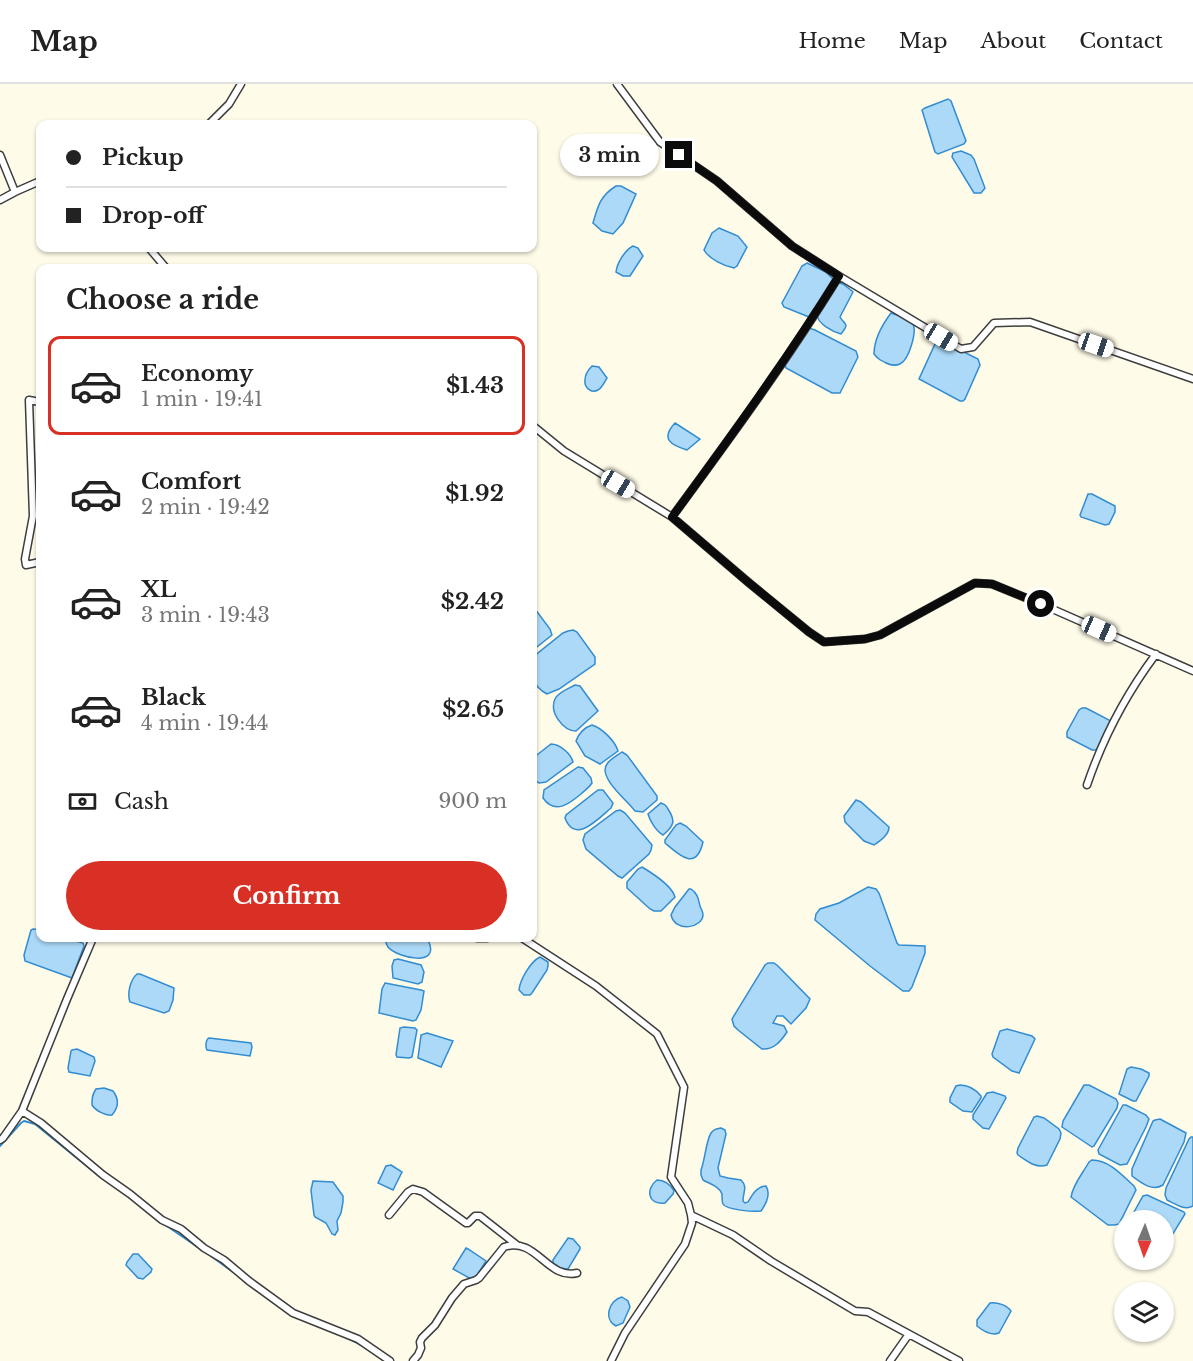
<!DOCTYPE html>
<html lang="en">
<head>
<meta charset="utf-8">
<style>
  body { margin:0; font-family:"Libre Baskerville",serif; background:#f6f6f6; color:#222; height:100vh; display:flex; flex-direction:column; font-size:22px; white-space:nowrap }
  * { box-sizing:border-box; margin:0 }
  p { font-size:20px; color:#767676 }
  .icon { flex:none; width:33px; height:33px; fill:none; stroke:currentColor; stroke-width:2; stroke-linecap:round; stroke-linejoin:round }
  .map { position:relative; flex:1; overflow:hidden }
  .drawer { position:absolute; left:36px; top:180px; width:501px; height:678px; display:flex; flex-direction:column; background:#fff; border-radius:12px; box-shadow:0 2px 4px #0004 }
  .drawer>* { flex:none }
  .hud { position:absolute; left:36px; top:36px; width:501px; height:132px; border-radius:12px; box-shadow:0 2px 4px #0004; display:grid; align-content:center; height:132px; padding:0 30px; background:#fff }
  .needle { width:39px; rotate:182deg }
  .fabs { position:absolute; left:1114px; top:1126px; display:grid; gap:12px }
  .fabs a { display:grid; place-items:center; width:60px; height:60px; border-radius:50%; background:#fff; box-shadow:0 2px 4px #0004; font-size:30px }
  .end { position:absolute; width:27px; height:27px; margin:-14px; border:8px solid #0b0b0b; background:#fff; box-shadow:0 0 0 3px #fff }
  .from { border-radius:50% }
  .bubble { position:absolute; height:42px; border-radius:21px; background:#fff; box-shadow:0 2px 4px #0004; font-size:20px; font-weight:700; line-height:42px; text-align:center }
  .car { position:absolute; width:18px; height:36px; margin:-18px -9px; border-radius:8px; box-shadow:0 0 4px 2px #0007; background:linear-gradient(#fff 24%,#345 0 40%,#fff 0 76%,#345 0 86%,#fff 0) }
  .hud b { display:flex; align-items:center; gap:21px; height:57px; font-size:22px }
  .hud b+b { border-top:2px solid #e0e0e0 }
  .hud i { width:15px; height:15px; background:#222 }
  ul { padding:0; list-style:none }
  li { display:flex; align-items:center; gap:18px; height:99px; margin:0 12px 9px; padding:0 18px; border:3px solid transparent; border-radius:12px }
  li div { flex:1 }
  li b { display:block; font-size:22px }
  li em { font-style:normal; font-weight:700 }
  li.active { border-color:#d93025 }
  li>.icon { width:54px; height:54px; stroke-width:1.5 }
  h2 { padding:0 30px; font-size:27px; line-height:72px }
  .pay { display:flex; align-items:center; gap:15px; height:66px; padding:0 30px; font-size:22px }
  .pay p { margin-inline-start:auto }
  .cta { display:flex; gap:12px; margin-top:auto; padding:12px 30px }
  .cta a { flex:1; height:69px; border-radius:36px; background:#d93025; color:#fff; font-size:24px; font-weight:700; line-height:69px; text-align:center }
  header { display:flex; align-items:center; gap:36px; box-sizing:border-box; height:84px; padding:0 30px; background:#fff; border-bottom:2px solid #e0e0e0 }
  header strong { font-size:28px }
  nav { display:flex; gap:33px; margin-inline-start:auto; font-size:21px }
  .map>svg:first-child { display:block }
  .water { fill:#acd9f8; stroke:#318cd1; stroke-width:1.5 }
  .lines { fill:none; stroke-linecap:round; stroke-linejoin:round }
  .stream { stroke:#318cd1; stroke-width:2 }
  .street-casing { stroke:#3e3e3e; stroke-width:9 }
  .street { stroke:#fff; stroke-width:6 }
  .route { stroke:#0b0b0b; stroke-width:8 }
</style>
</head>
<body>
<header>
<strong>Map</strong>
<nav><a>Home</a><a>Map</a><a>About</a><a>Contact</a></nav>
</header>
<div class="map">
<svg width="1193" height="1277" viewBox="0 0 1193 1277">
  <rect width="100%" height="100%" fill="#fffbe9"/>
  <path class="water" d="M948 15 951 17 966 57 964 60 938 70 935 68 922 26 925 24Z
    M961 67 971 71 974 75 985 104 981 109H974L952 73 953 69Z
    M616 102H621L636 110 623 139 613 150 602 147 593 139C598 122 600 112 616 102Z
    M719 144 738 152 747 163 737 182 734 184C724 182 709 175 704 166L712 149Z
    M633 162 638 164 643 172 630 192H623L616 188C617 179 625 166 633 162Z
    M807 179 826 188 833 195 831 201 809 233 784 223 782 219 802 182Z
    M839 199 843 200 852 207 853 208 840 233C845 242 850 238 841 250 833 248 818 240 817 231L837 200Z
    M891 229C898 231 909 234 913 240 917 248 909 276 900 280 895 282 890 281 886 279 880 276 878 275 874 270 874 255 882 241 891 229Z
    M809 244 815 246 856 267 858 273 840 309H832L786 284 785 281 787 277 806 246Z
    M937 258H944L978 275 980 281 965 315 963 317H960L919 295 935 260Z
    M592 282 599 283 607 294C605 297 602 304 598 306 591 310 584 303 585 296 585 290 588 286 592 282Z
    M675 339 700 355 687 366C671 361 660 355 675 339Z
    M1088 410H1092L1115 422V428L1109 440 1105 441 1081 433 1080 431Z
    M532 521 550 545 552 551 533 566Z
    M573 546 577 548 595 573V580L559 605 547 610C530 601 532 589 533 573L563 549 568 547Z
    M575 601 580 602 598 627 576 647C563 647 549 628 555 615 558 608 568 605 575 601Z
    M1082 624H1086L1111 637 1097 666H1092L1067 653V648L1079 626Z
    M592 641C602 644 615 657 618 667L600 680 585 672 576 657C578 650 585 643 592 641Z
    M551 660C560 660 571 670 573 678L546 698 539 699 533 695V674Z
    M622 668 627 671 657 712V716L643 728 635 727C628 717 597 693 607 680 610 675 618 671 622 668Z
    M578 683 583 684 591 694 592 699C589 704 585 706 581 710 569 720 555 731 543 714L544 706Z
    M598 706H603L613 719 611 724C599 734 575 761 565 734L566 731Z
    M856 716 861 718 889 743C889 751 880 757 874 761L864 757 845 738 844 732Z
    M661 719C667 722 665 720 668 725 676 737 674 742 663 751 656 747 650 737 648 730Z
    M620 726 625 729 652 761 651 766 649 770 622 794 618 792 586 765 583 756 585 750 616 727Z
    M680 739 686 742 703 758C696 788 679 771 665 759V756L676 741Z
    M642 783C652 789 672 802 675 813L661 827H654L650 825 627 804V798L638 785Z
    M868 803 876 805 879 809 897 859 899 861 925 862V869L912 903 909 907H903L870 882 815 836 816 830 820 825 839 819Z
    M689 805H691C698 810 698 814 700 822 701 825 703 827 703 831 703 843 676 850 671 831L675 823Z
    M33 845 40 846V854H65L83 859 84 862 72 894 25 877 24 871 31 846Z
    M386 854H420L428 856C442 884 397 874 388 863 385 859 386 858 386 854Z
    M540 873 548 878V882L547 886 532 909 530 911H524L519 906C520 896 530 878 540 873Z
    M398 875 421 881 424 888 422 898 418 900 393 894 392 882 394 876Z
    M768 879H774L778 882 810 915 806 924 791 940 783 932H777L773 939 784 942 787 948C781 957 774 966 762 965L738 946 734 942 732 935 765 881Z
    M137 890H140L174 904 173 916 169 927 164 929 130 918C127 910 130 896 137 890Z
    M385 899 421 906 424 907 421 926 416 936 413 937 379 929 382 905Z
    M404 943 415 944 417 946 412 973 409 974 397 973 396 971 400 944Z
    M1007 945 1032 952 1035 955 1019 989 1012 987 993 973 992 970 1000 947Z
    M427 949 453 957 441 983 418 974 421 951Z
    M209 954 251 959 252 963 250 972 207 966C205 963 206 955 209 954Z
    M77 965 94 973 95 977 90 992 69 988 68 984 71 967 72 966Z
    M1131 983 1141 985 1149 989V992L1136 1017H1133L1119 1010 1127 985Z
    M960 1001C968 1001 976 1006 981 1012V1014L972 1028 963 1027 950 1018V1014L956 1002Z
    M1084 1001H1089L1116 1015 1118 1019 1117 1024 1094 1062 1092 1063 1062 1043 1063 1037Z
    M104 1004 113 1007C119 1015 119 1023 112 1031 106 1032 96 1027 92 1021 92 1015 92 1011 96 1005Z
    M993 1008 1005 1012 1006 1014 989 1045 983 1044 973 1035V1031L987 1009Z
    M1123 1021H1126L1146 1031 1149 1035 1146 1043 1127 1080 1120 1081 1099 1070 1098 1066Z
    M1037 1032 1044 1034 1059 1045 1061 1049 1060 1055 1047 1081C1036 1085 1027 1077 1018 1071L1017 1069 1018 1064 1034 1033Z
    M1160 1035 1186 1049 1184 1058 1163 1101C1152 1108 1142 1099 1132 1092V1085L1153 1037 1155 1036Z
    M721 1044 725 1046 726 1050 718 1084 720 1092 728 1094 741 1096C748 1103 743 1108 743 1117L745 1119 748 1118C752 1111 757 1102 766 1102 771 1110 766 1120 761 1127 754 1128 726 1126 723 1120 722 1119 722 1112 722 1110 719 1102 710 1100 703 1096L701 1091V1086C705 1076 706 1057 711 1049 714 1045 716 1045 721 1044Z
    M1191 1053H1193V1122C1185 1127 1175 1120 1167 1116L1165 1111 1166 1104 1189 1055Z
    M1092 1076C1109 1076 1122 1091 1134 1102L1136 1106 1119 1140 1114 1141H1108L1071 1113C1073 1100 1083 1089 1089 1078Z
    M391 1081 402 1088 393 1106 378 1099 386 1082Z
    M657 1096C665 1096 670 1100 674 1107L673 1110 665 1119C648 1121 645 1105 657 1096Z
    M313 1097 333 1098 343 1112V1118L341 1129 337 1137 338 1146 335 1151 332 1150 326 1139 315 1133 314 1131 311 1106Z
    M1147 1111 1184 1128 1185 1130 1168 1158 1164 1160V1137H1129L1143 1112Z
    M568 1154 573 1155 580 1163V1165L568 1185 560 1184 553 1179V1176Z
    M466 1164 468 1165 486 1177 476 1193 471 1195 453 1185Z
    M133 1170H138L152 1185 151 1188 143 1195 138 1194 126 1181 127 1178Z
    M622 1213 628 1217 630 1223 623 1239 616 1242C603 1235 609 1216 622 1213Z
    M990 1219C997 1218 1007 1221 1011 1227L999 1249C991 1252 983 1247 977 1242V1236Z"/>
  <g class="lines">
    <path class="stream" d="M0 1062 21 1039 24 1037 35 1040 99 1092
      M164 1140 199 1164
      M211 1172 233 1188
      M279 1222 289 1229
      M346 1253 363 1262"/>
    <defs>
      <path id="street" d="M617 0 660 58 717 97 792 162 839 192 961 265 973 263 994 239 1030 238 1193 295
        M209 40 229 20 241 0
        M0 71 15 108
        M0 116 15 108 40 97
        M149 164 166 184
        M40 318 29 316 33 432 25 475 26 481 40 478
        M532 341 564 367 672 433 748 498 809 548 824 558 865 555 880 551 975 499 992 500 1041 520 1193 587
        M672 433C730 354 788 275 839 192
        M1087 701C1103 654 1126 610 1156 570
        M477 854H487
        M522 854 596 902 657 950 684 1003 671 1093 688 1119 691 1131 733 1151 771 1177 855 1227 868 1228 959 1277
        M22 1027 41 1039 103 1091 130 1110 162 1136 181 1145 204 1164 224 1176 249 1197 293 1229 358 1255 390 1277
        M0 1056 3 1054 22 1027 67 915 93 854
        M389 1131 408 1108 413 1105 423 1108 466 1139H468L475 1132H480L517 1161
        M413 1277 418 1271 421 1264 420 1258 422 1254 435 1241 452 1214 464 1200 476 1196 479 1194 504 1163C536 1152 547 1196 577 1189
        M611 1277 625 1249 685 1160 692 1139 691 1131
        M890 1277 909 1250"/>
    </defs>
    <use href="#street" class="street-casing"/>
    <use href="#street" class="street"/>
  </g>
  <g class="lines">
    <path class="route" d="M679 71 717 97 792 162 839 192C787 275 730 354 672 433L748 498 809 548 824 558 865 555 880 551 975 499 992 500 1041 520"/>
  </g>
</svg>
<div class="fabs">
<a><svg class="needle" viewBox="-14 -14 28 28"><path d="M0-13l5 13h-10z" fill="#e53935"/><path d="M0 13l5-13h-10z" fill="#767676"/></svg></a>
<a><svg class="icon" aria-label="layers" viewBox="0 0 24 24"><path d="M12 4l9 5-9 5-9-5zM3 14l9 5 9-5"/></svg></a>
</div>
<i class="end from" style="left:1041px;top:520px"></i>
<i class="end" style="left:679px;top:71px"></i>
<div class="bubble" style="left:560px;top:50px;width:99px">3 min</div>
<i class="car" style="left:941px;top:253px;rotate:121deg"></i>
<i class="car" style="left:1096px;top:261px;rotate:109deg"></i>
<i class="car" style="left:618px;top:400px;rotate:121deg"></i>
<i class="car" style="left:1099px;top:545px;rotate:114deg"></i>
<div class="hud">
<b><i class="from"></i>Pickup</b>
<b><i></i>Drop-off</b>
</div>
<section class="drawer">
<h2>Choose a ride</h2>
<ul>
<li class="active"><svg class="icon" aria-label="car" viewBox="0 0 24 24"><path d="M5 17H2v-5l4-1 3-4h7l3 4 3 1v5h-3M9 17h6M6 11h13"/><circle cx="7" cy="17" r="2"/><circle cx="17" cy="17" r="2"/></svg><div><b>Economy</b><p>1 min · 19:41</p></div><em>$1.43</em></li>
<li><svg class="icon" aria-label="car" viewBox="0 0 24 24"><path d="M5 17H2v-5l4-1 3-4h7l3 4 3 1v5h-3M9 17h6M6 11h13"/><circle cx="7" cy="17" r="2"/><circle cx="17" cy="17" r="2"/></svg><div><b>Comfort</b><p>2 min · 19:42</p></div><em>$1.92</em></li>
<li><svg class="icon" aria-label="car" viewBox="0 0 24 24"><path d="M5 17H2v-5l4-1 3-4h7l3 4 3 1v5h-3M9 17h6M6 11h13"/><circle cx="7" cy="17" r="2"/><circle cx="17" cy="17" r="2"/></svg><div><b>XL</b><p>3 min · 19:43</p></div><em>$2.42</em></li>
<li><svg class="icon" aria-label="car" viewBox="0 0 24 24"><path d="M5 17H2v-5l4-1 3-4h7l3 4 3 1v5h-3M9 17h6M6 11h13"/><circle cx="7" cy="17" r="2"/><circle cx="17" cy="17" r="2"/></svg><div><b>Black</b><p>4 min · 19:44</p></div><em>$2.65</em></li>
</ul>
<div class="pay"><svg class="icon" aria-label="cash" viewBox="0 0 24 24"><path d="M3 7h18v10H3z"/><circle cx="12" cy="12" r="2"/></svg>Cash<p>900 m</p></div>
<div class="cta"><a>Confirm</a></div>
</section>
</div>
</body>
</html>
